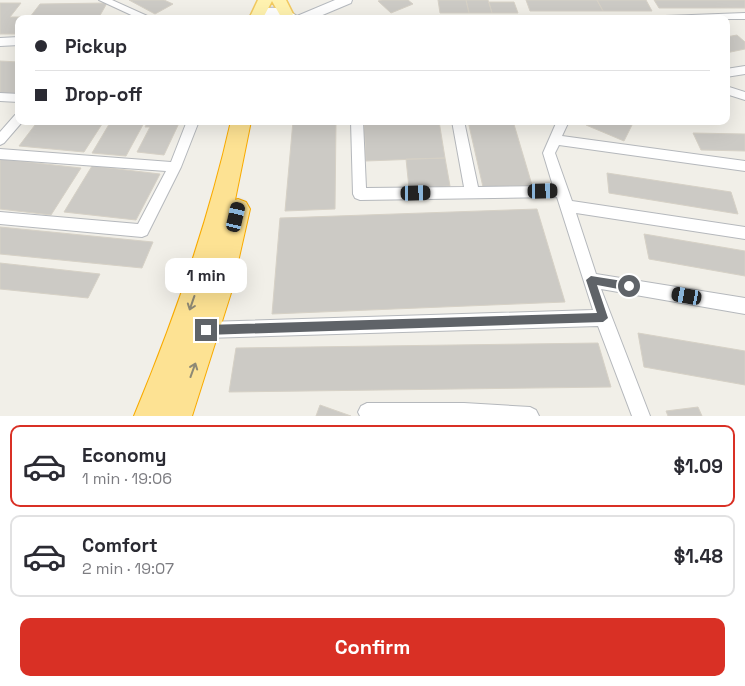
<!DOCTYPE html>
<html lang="en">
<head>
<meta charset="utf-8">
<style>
  body { margin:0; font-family:"Space Grotesk",sans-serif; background:#f7f7f7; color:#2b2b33; height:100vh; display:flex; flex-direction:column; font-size:19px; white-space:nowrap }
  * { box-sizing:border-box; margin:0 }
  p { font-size:16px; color:#7c7c81 }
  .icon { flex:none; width:28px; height:28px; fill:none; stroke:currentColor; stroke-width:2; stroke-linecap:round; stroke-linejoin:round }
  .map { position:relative; height:416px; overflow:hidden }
  .panel { display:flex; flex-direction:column; background:#fff; flex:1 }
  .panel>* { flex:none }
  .hud { position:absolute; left:15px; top:15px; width:715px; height:110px; border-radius:10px; box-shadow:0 5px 20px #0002; display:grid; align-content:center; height:110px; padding:0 20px; background:#fff }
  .end { position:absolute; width:22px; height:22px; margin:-11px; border:6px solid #5f6368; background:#fff; box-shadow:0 0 0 2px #fff }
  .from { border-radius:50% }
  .bubble { position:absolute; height:35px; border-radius:10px; background:#fff; box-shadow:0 5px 20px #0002; font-size:16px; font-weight:600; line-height:35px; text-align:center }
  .car { position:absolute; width:15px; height:30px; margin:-15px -8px; border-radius:6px; box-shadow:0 0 4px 1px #0007; background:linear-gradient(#222 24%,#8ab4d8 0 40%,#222 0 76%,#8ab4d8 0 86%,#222 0) }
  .hud b { display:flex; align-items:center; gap:18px; height:48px; font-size:19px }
  .hud b+b { border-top:1px solid #e1e1e2 }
  .hud i { width:12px; height:12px; background:#2b2b33 }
  ul { padding:9px 0 0; list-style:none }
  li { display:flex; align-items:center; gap:15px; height:82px; margin:0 10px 8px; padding:0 10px; border:2px solid #e1e1e2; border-radius:10px }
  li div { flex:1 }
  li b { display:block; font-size:19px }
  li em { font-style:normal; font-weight:600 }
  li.active { border-color:#d93025 }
  li>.icon { width:45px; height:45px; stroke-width:1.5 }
  .primary-button { display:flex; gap:10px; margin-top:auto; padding:10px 20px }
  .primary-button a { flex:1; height:58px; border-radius:10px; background:#d93025; color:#fff; font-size:20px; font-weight:600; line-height:58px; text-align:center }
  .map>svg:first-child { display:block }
  .building { fill:#cccac5; stroke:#d6d1c6 }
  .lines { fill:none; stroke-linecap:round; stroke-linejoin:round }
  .street-casing { stroke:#b5b8bc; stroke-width:2 }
  .secondary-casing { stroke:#b6babf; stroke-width:2 }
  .primary-casing { stroke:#f2c960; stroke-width:3 }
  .highway-casing { stroke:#f9ab00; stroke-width:2 }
  .street { fill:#fff; fill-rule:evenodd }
  .secondary { fill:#fff; fill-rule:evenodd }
  .primary { fill:#fff2af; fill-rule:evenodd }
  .highway { fill:#fde293; fill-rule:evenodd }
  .oneway { stroke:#8e8975 }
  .route { fill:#5f6368 }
</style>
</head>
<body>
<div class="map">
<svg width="745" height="416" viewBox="0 0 745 416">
  <rect width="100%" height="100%" fill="#f1efe8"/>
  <path class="building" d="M129 0H164L173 4 155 14Z
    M382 0H408L413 4 391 13 378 1Z
    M438 0H466L469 13H440Z
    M466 0H488L492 13H469Z
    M526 0H597L603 11H530Z
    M597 0H646L652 11H603Z
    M654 0H745V8H659Z
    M489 2H514L518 13H492Z
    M0 3H21L10 17H30L40 4 107 3 98 19H19V34H0Z
    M737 35 745 42V49L726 53V37Z
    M0 61 19 62V96L0 94Z
    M38 121H104L84 152 19 146Z
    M111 121H145L126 156 92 153Z
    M148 121H180L164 155 137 152 150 127H145Z
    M293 121H336L335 209 285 211Z
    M364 121H439L445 158 366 161Z
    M468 121H513L532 185 483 187Z
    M588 121H634L624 141 586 125Z
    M693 133 745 134V151L701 150Z
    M445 158 450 186 409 188 406 159Z
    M0 159 81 168 51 215 0 209Z
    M92 166 160 174 136 220 64 212Z
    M607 173 731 192 738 214 609 193Z
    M537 209 565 302 272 314 280 218Z
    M0 227 153 242 142 268 0 254Z
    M644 234 745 251V276L649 259Z
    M0 263 100 274 88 298 0 289Z
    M638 333 745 351V385L644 367Z
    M598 343 611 387 229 392 236 348Z
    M320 405 351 416H316Z
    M698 407 702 416H668L666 411Z"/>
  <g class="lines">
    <defs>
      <path id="street" d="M99 0H112L154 19H140Z
        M745 13V19H660L665 16Z
        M745 66V74L726 77V69Z
        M726 86 745 92V100L726 94Z
        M0 93 19 94V102L0 101Z
        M19 114V121H23L4 143 0 145V132L15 115Z
        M187 121H199L181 167 147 235 142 237 0 224V212L138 224 166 171 0 159V149L171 162Z
        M351 121H363L366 188 464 187 452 121H464L478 187 553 186 543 153 557 121H569L562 136 745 161V171L559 145 555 153 572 201 745 227V239L576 213 596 274 745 298V314L601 289 650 416H632L598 326 206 338 200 336 198 330 200 324 206 322 593 310 557 197 360 200 355 198 353 194Z
        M367 403H464L530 407 536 410 539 416H360L358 412 361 406Z"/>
      <path id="secondary" d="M335 0H352L351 3 313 19H284L272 15 262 19H247C259 4 283 5 297 16Z
        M19 37V45L0 46V38Z"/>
      <path id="primary" d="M258 0H286L293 14 291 17H281L272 1 263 18H253L251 15Z"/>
      <path id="highway" d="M231 121H251L235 200 238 199 246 202 250 209 231 293 192 416H134C174 320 208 223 231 121Z"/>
    </defs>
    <use href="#street" class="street-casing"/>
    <use href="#secondary" class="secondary-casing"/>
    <use href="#primary" class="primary-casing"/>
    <use href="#highway" class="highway-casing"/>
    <use href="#street" class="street"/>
    <use href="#secondary" class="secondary"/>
    <use href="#primary" class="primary"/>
    <use href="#highway" class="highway"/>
  </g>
  <defs><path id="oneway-shaft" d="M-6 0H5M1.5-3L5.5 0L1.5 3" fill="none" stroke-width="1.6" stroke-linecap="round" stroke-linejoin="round" transform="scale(1.25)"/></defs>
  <g class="oneway">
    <use href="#oneway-shaft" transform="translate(192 303) rotate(109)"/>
    <use href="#oneway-shaft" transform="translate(193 370) rotate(-70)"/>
  </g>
  <path class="route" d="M591 276 629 282 634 286 629 291 597 285 608 318 603 322 206 335 201 330 206 325 597 313 586 280Z"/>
</svg>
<i class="end from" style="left:629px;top:286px"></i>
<i class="end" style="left:206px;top:330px"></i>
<div class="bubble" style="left:165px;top:258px;width:82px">1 min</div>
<i class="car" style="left:543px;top:191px;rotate:89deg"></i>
<i class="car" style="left:416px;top:193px;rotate:89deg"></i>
<i class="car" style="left:236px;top:217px;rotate:13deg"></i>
<i class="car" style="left:687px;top:296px;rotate:280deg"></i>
<div class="hud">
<b><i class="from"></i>Pickup</b>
<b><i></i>Drop-off</b>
</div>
</div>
<section class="panel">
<ul>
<li class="active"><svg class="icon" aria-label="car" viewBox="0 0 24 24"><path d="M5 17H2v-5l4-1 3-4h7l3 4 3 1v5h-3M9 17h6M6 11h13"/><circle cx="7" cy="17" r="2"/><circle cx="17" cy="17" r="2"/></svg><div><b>Economy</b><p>1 min · 19:06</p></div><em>$1.09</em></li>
<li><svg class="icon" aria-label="car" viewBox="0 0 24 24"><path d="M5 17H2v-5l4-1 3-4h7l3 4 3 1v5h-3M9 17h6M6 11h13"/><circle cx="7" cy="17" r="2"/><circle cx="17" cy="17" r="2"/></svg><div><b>Comfort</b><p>2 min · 19:07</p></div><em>$1.48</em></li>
</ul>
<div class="primary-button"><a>Confirm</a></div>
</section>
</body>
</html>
